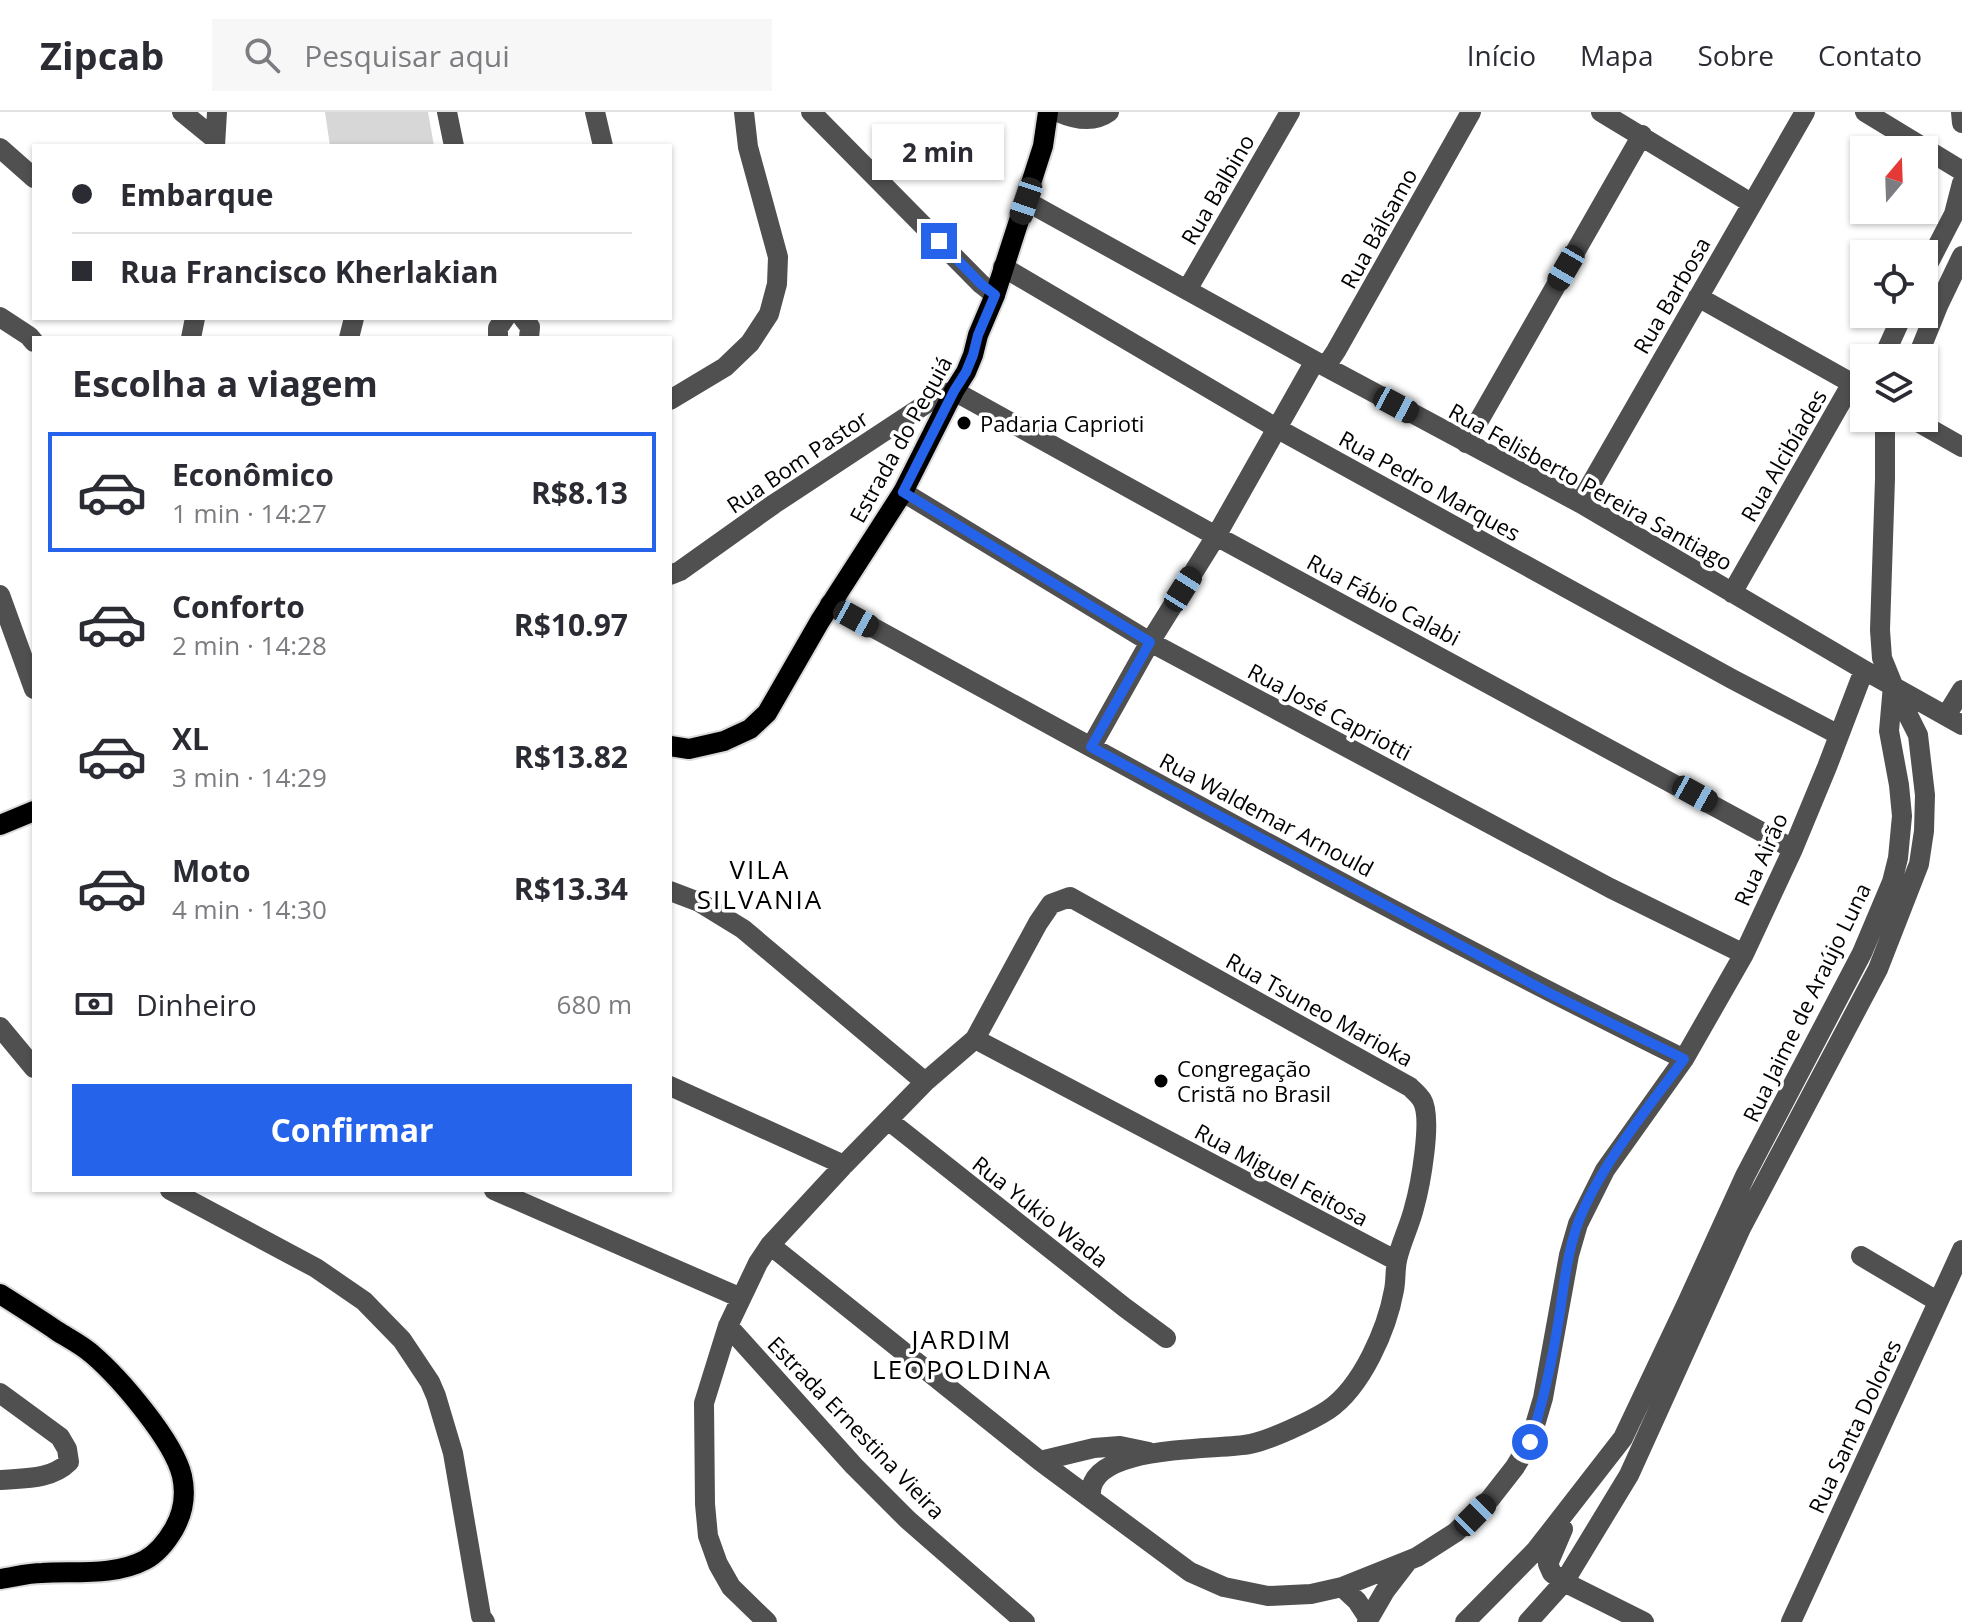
<!DOCTYPE html>
<html lang="pt">
<head>
<meta charset="utf-8">
<style>
  body { margin:0; font-family:"Open Sans",sans-serif; background:#f7f7f7; color:#2b2b33; height:100vh; display:flex; flex-direction:column; font-size:30px; white-space:nowrap }
  * { box-sizing:border-box; margin:0 }
  p { font-size:26px; color:#7c7c81 }
  .icon { flex:none; width:44px; height:44px; fill:none; stroke:currentColor; stroke-width:2; stroke-linecap:round; stroke-linejoin:round }
  .map { position:relative; flex:1; overflow:hidden }
  .side { position:absolute; left:32px; top:224px; width:640px; height:856px; display:flex; flex-direction:column; background:#fff; border-radius:0px; box-shadow:0 2px 6px #0004 }
  .side>* { flex:none }
  .hud { position:absolute; left:32px; top:32px; width:640px; height:176px; border-radius:0px; box-shadow:0 2px 6px #0004; display:grid; align-content:center; height:176px; padding:0 40px; background:#fff }
  .needle { width:52px; rotate:19deg }
  .fabs { position:absolute; left:1850px; top:24px; display:grid; gap:16px }
  .fabs a { display:grid; place-items:center; width:88px; height:88px; border-radius:0px; background:#fff; box-shadow:0 2px 6px #0004; font-size:40px }
  .end { position:absolute; width:36px; height:36px; margin:-18px; border:10px solid #2563eb; background:#fff; box-shadow:0 0 0 4px #fff }
  .from { border-radius:50% }
  .bubble { position:absolute; height:56px; border-radius:0px; background:#fff; box-shadow:0 2px 6px #0004; font-size:26px; font-weight:700; line-height:56px; text-align:center }
  .car { position:absolute; width:24px; height:48px; margin:-24px -12px; border-radius:10px; box-shadow:0 0 6px 2px #0007; background:linear-gradient(#222 24%,#8ab4d8 0 40%,#222 0 76%,#8ab4d8 0 86%,#222 0) }
  .hud b { display:flex; align-items:center; gap:28px; height:76px; font-size:30px }
  .hud b+b { border-top:2px solid #e1e1e2 }
  .hud i { width:20px; height:20px; background:#2b2b33 }
  ul { padding:0; list-style:none }
  li { display:flex; align-items:center; gap:24px; height:120px; margin:0 16px 12px; padding:0 24px; border:4px solid transparent; border-radius:0px }
  li div { flex:1 }
  li b { display:block; font-size:30px }
  li em { font-style:normal; font-weight:700 }
  li.current { border-color:#2563eb }
  li>.icon { width:72px; height:72px; stroke-width:1.5 }
  h2 { padding:0 40px; font-size:36px; line-height:96px }
  .pay { display:flex; align-items:center; gap:20px; height:88px; padding:0 40px; font-size:30px }
  .pay p { margin-inline-start:auto }
  .button { display:flex; gap:16px; margin-top:auto; padding:16px 40px }
  .button a { flex:1; height:92px; border-radius:0px; background:#2563eb; color:#fff; font-size:32px; font-weight:700; line-height:92px; text-align:center }
  header { display:flex; align-items:center; gap:48px; box-sizing:border-box; height:112px; padding:0 40px; background:#fff; border-bottom:2px solid #e1e1e2 }
  header strong { font-size:38px }
  nav { display:flex; gap:44px; margin-inline-start:auto; font-size:28px }
  .search { width:560px; height:72px; background:#f7f7f7; display:flex; align-items:center; gap:20px; box-sizing:border-box; padding:0 28px; border-radius:0px; color:#7c7c81; font-size:30px }
  .map>svg:first-child { display:block }
  .grass { fill:#d7d7d7 }
  .lines { fill:none; stroke-linecap:round; stroke-linejoin:round }
  .major-casing { stroke:#dbdbdb; stroke-width:24 }
  .minor { stroke:#505050; stroke-width:20 }
  .major { stroke:#000; stroke-width:20 }
  .route { stroke:#2563eb; stroke-width:10 }
  .poi-dot { fill:#000; stroke:#fff; stroke-width:3 }
  .labels { text-anchor:middle; dominant-baseline:central; stroke-width:7; stroke-linejoin:round; paint-order:stroke }
  .street-label { font-size:22px; fill:#000; stroke:#fff }
  .poi-label { font-size:22px; fill:#000; stroke:#fff; text-anchor:start }
  .quarter-label { font-size:26px; letter-spacing:2px; fill:#000; stroke:#fff }
</style>
</head>
<body>
<header>
<strong>Zipcab</strong>
<div class="search"><svg class="icon" aria-label="search" viewBox="0 0 24 24"><circle cx="10" cy="10" r="6"/><path d="M15 15l6 6"/></svg>Pesquisar aqui</div>
<nav><a>Início</a><a>Mapa</a><a>Sobre</a><a>Contato</a></nav>
</header>
<div class="map">
<svg width="1962" height="1510" viewBox="0 0 1962 1510">
  <rect width="100%" height="100%" fill="#fff"/>
  <path class="grass" d="M325 0H428L434 34H330Z"/>
  <g class="lines">
    <defs>
      <path id="major" d="M670 634 689 637 724 629 750 617 767 601 820 509 903 380 954 279 966 260 973 243 978 223 995 183 1043 34 1048 0
        M0 713 34 699
        M0 1182C19 1194 38 1206 57 1219 68 1226 82 1233 92 1242 120 1266 174 1329 182 1364 186 1382 183 1401 174 1417 167 1429 158 1441 145 1448 115 1464 75 1459 42 1461 28 1461 14 1465 0 1467"/>
    </defs>
    <use href="#major" class="major-casing"/>
    <path class="minor" d="M182 0 215 27
      M447 0 454 34
      M595 0 603 34
      M811 0 981 172 995 183
      M1058 0C1074 7 1094 11 1109 0
      M1601 0 1751 91
      M1865 0 1962 59
      M1961 0 1962 11
      M215 34 217 0
      M0 36 34 66
      M1026 89 1315 249 1580 391 1864 558 1962 613
      M1003 155 1278 317 1732 567 1839 623
      M1924 160 1954 102 1962 71
      M1187 178 1290 0
      M1698 185 1864 278
      M0 205 29 224 34 230
      M523 206 530 215 529 226
      M191 226 195 206
      M349 226 354 206
      M498 226V216L505 206
      M1883 246 1903 202
      M1917 246 1938 194 1962 144
      M1326 254 1336 239 1471 0
      M670 288 725 255 750 231 769 202 777 172 778 145 748 35 744 0
      M1911 306 1962 335
      M1466 331 1642 23
      M903 380 1150 530 1610 776 1744 842
      M1580 391 1805 0
      M670 463 680 459 774 392 938 284 954 279 1216 424 1793 737
      M1732 481 1852 271
      M0 483 34 577
      M830 492C1113 647 1395 804 1684 947
      M1946 604 1962 578
      M1091 635 1150 530 1216 424 1315 249
      M670 779 699 790 743 817 925 970
      M0 915 34 956
      M975 927 1397 1149
      M670 974 844 1053
      M888 1008 1124 1195 1166 1226
      M170 1078 316 1156 364 1189 402 1228 430 1270 436 1284 453 1341 481 1504 485 1510
      M494 1078 741 1186
      M770 1133 1040 1349 1190 1460 1224 1475 1268 1484 1311 1482 1342 1475 1417 1445 1456 1420 1490 1387 1515 1355 1530 1330 1543 1286 1569 1143 1578 1112 1605 1058 1684 947 1744 842 1793 737 1827 655 1864 558
      M1861 1144 1937 1189
      M728 1214 854 1354 908 1408 1025 1510
      M0 1281 60 1325 67 1337 69 1350C51 1368 24 1366 0 1368
      M1040 1349 1094 1336 1120 1334 1149 1340
      M1563 1417 1548 1452 1552 1461 1564 1470 1644 1510
      M1342 1475 1357 1489 1369 1507
      M767 1510 731 1475 718 1452 708 1424 705 1392 704 1291 728 1214 758 1151 770 1133 844 1053 925 970 975 927 1038 811 1051 792 1070 785 1410 975C1414 979 1419 983 1422 988 1433 1006 1420 1075 1414 1096 1410 1113 1401 1130 1397 1148 1395 1158 1396 1168 1394 1178 1387 1217 1362 1275 1328 1298 1311 1309 1270 1328 1250 1332 1216 1339 1085 1331 1091 1385
      M1367 1510 1385 1479 1408 1449
      M1465 1510 1536 1438 1623 1326 1687 1191 1745 1064 1862 841 1892 770 1898 746 1902 704 1899 673 1889 619 1893 573
      M1528 1510 1564 1470 1629 1363 1741 1116 1878 857 1919 752 1924 719 1925 683 1918 623 1893 573 1882 546 1880 518 1885 367V306
      M1791 1510 1962 1138"/>
    <use href="#major" class="major"/>
  </g>
  <g class="lines">
    <path class="route" d="M939 129 981 172 995 183 978 223 973 243 966 260 954 279 903 380 1150 530 1091 635 1549 881 1684 947C1648 996 1599 1055 1578 1111 1568 1139 1564 1170 1560 1200 1553 1244 1544 1289 1530 1330"/>
  </g>
  <g class="poi-dot">
    <circle cx="964" cy="311" r="8"/>
    <circle cx="1161" cy="969" r="8"/>
  </g>
  <g class="labels">
    <g class="street-label">
      <text transform="translate(1217 77) rotate(-60)">Rua Balbino</text>
      <text transform="translate(1378 116) rotate(-61)">Rua Bálsamo</text>
      <text transform="translate(1671 183) rotate(-60)">Rua Barbosa</text>
      <text transform="translate(900 327) rotate(-61)">Estrada do Pequiá</text>
      <text transform="translate(1783 343) rotate(-60)">Rua Alcibíades</text>
      <text transform="translate(797 349) rotate(-34)">Rua Bom Pastor</text>
      <text transform="translate(1430 373) rotate(29)">Rua Pedro Marques</text>
      <text transform="translate(1591 374) rotate(29)">Rua Felisberto Pereira Santiago</text>
      <text transform="translate(1384 487) rotate(28)">Rua Fábio Calabi</text>
      <text transform="translate(1330 599) rotate(28)">Rua José Capriotti</text>
      <text transform="translate(1267 702) rotate(28)">Rua Waldemar Arnould</text>
      <text transform="translate(1760 747) rotate(-66)">Rua Airão</text>
      <text transform="translate(1806 890) rotate(-64)">Rua Jaime de Araújo Luna</text>
      <text transform="translate(1320 897) rotate(29)">Rua Tsuneo Marioka</text>
      <text transform="translate(1282 1062) rotate(28)">Rua Miguel Feitosa</text>
      <text transform="translate(1041 1099) rotate(38)">Rua Yukio Wada</text>
      <text transform="translate(1854 1314) rotate(-65)">Rua Santa Dolores</text>
      <text transform="translate(857 1315) rotate(46)">Estrada Ernestina Vieira</text>
    </g>
    <g class="poi-label">
      <text x="980" y="311">Padaria Caprioti</text>
      <text x="1177" y="956">Congregação<tspan x="1177" dy="25">Cristã no Brasil</tspan></text>
    </g>
    <g class="quarter-label">
      <text x="760" y="757">VILA<tspan x="760" dy="30">SILVANIA</tspan></text>
      <text x="962" y="1227">JARDIM<tspan x="962" dy="30">LEOPOLDINA</tspan></text>
    </g>
  </g>
</svg>
<div class="fabs">
<a><svg class="needle" viewBox="-14 -14 28 28"><path d="M0-13l5 13h-10z" fill="#e53935"/><path d="M0 13l5-13h-10z" fill="#7c7c81"/></svg></a>
<a><svg class="icon" aria-label="locate" viewBox="0 0 24 24"><circle cx="12" cy="12" r="6"/><path d="M12 2v4M12 18v4M2 12h4M18 12h4"/></svg></a>
<a><svg class="icon" aria-label="layers" viewBox="0 0 24 24"><path d="M12 4l9 5-9 5-9-5zM3 14l9 5 9-5"/></svg></a>
</div>
<i class="end from" style="left:1530px;top:1330px"></i>
<i class="end" style="left:939px;top:129px"></i>
<div class="bubble" style="left:872px;top:12px;width:132px">2 min</div>
<i class="car" style="left:1026px;top:89px;rotate:199deg"></i>
<i class="car" style="left:1566px;top:156px;rotate:210deg"></i>
<i class="car" style="left:1396px;top:293px;rotate:118deg"></i>
<i class="car" style="left:1183px;top:477px;rotate:32deg"></i>
<i class="car" style="left:856px;top:507px;rotate:119deg"></i>
<i class="car" style="left:1695px;top:682px;rotate:119deg"></i>
<i class="car" style="left:1475px;top:1403px;rotate:45deg"></i>
<div class="hud">
<b><i class="from"></i>Embarque</b>
<b><i></i>Rua Francisco Kherlakian</b>
</div>
<section class="side">
<h2>Escolha a viagem</h2>
<ul>
<li class="current"><svg class="icon" aria-label="car" viewBox="0 0 24 24"><path d="M5 17H2v-5l4-1 3-4h7l3 4 3 1v5h-3M9 17h6M6 11h13"/><circle cx="7" cy="17" r="2"/><circle cx="17" cy="17" r="2"/></svg><div><b>Econômico</b><p>1 min · 14:27</p></div><em>R$8.13</em></li>
<li><svg class="icon" aria-label="car" viewBox="0 0 24 24"><path d="M5 17H2v-5l4-1 3-4h7l3 4 3 1v5h-3M9 17h6M6 11h13"/><circle cx="7" cy="17" r="2"/><circle cx="17" cy="17" r="2"/></svg><div><b>Conforto</b><p>2 min · 14:28</p></div><em>R$10.97</em></li>
<li><svg class="icon" aria-label="car" viewBox="0 0 24 24"><path d="M5 17H2v-5l4-1 3-4h7l3 4 3 1v5h-3M9 17h6M6 11h13"/><circle cx="7" cy="17" r="2"/><circle cx="17" cy="17" r="2"/></svg><div><b>XL</b><p>3 min · 14:29</p></div><em>R$13.82</em></li>
<li><svg class="icon" aria-label="car" viewBox="0 0 24 24"><path d="M5 17H2v-5l4-1 3-4h7l3 4 3 1v5h-3M9 17h6M6 11h13"/><circle cx="7" cy="17" r="2"/><circle cx="17" cy="17" r="2"/></svg><div><b>Moto</b><p>4 min · 14:30</p></div><em>R$13.34</em></li>
</ul>
<div class="pay"><svg class="icon" aria-label="cash" viewBox="0 0 24 24"><path d="M3 7h18v10H3z"/><circle cx="12" cy="12" r="2"/></svg>Dinheiro<p>680 m</p></div>
<div class="button"><a>Confirmar</a></div>
</section>
</div>
</body>
</html>
